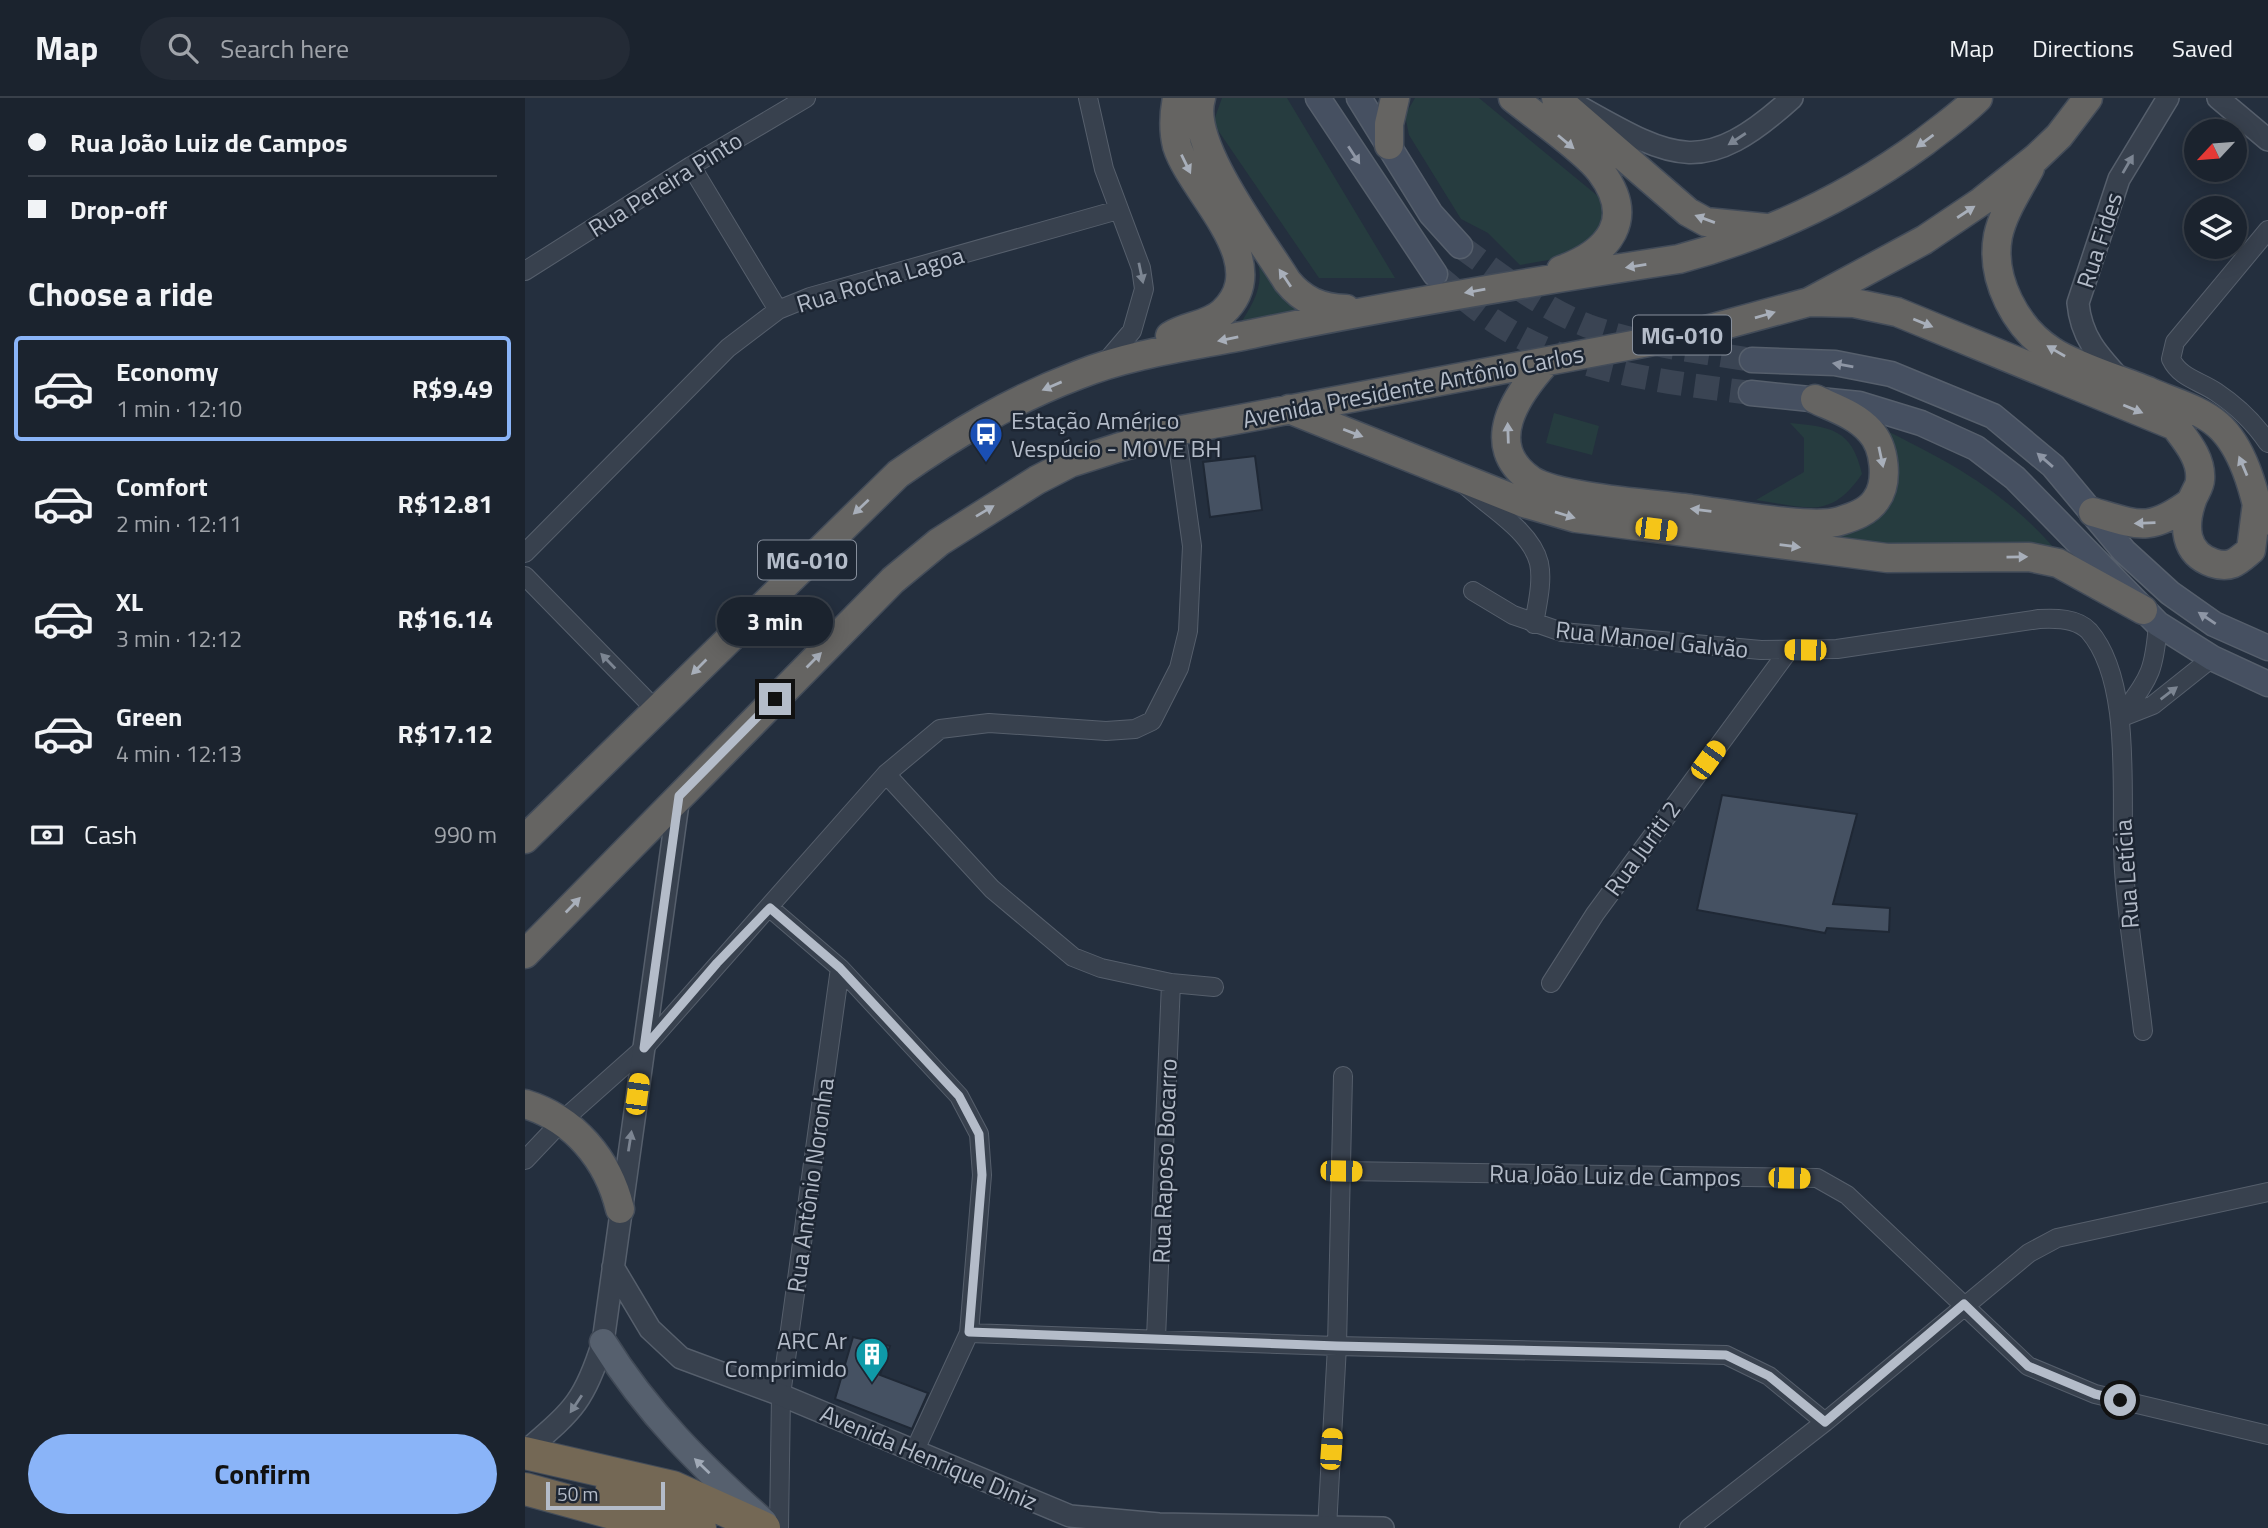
<!DOCTYPE html>
<html lang="en">
<head>
<meta charset="utf-8">
<style>
  body { margin:0; font-family:"Titillium Web",sans-serif; background:#242b36; color:#f1f3f6; height:100vh; display:flex; flex-direction:column; font-size:26px; white-space:nowrap }
  * { box-sizing:border-box; margin:0 }
  p { font-size:23px; color:#a0a4aa }
  .icon { flex:none; width:38px; height:38px; fill:none; stroke:currentColor; stroke-width:2; stroke-linecap:round; stroke-linejoin:round }
  .map { position:relative; flex:1; overflow:hidden }
  .details { display:flex; flex-direction:column; background:#1b232e; width:525px }
  .details>* { flex:none }
  .hud { display:grid; align-content:center; height:154px; padding:0 28px; background:#1b232e }
  .needle { width:46px; rotate:244deg }
  .controls { position:absolute; left:1659px; top:21px; display:grid; gap:14px }
  .controls a { display:grid; place-items:center; width:63px; height:63px; border-radius:50%; background:#1b232e; box-shadow:0 4px 18px #0003,0 0 0 2px #39404a; font-size:35px }
  .scale { position:absolute; left:21px; bottom:18px; width:119px; box-sizing:border-box; padding-left:7px; border:4px solid #b4bcc9; border-top:0; font-size:19px; line-height:24px; white-space:nowrap; color:#b4bcc9; -webkit-text-stroke:5px #1d2633; paint-order:stroke }
  .end { position:absolute; width:32px; height:32px; margin:-16px; border:9px solid #b4bcc9; background:#111; box-shadow:0 0 0 4px #111 }
  .from { border-radius:50% }
  .bubble { position:absolute; height:49px; border-radius:24px; background:#1b232e; box-shadow:0 4px 18px #0003,0 0 0 2px #39404a; font-size:23px; font-weight:700; line-height:49px; text-align:center }
  .car { position:absolute; width:21px; height:42px; margin:-21px -10px; border-radius:9px; box-shadow:0 0 5px 2px #0007; background:linear-gradient(#f5c518 24%,#345 0 40%,#f5c518 0 76%,#345 0 86%,#f5c518 0) }
  .hud b { display:flex; align-items:center; gap:24px; height:66px; font-size:26px }
  .hud b+b { border-top:2px solid #39404a }
  .hud i { width:18px; height:18px; background:#f1f3f6 }
  ul { padding:0; list-style:none }
  li { display:flex; align-items:center; gap:21px; height:105px; margin:0 14px 10px; padding:0 14px; border:4px solid transparent; border-radius:7px }
  li div { flex:1 }
  li b { display:block; font-size:26px }
  li em { font-style:normal; font-weight:700 }
  li.on { border-color:#8ab4f8 }
  li>.icon { width:63px; height:63px; stroke-width:1.5 }
  h2 { padding:0 28px; font-size:32px; line-height:84px }
  .pay { display:flex; align-items:center; gap:18px; height:77px; padding:0 28px; font-size:26px }
  .pay p { margin-inline-start:auto }
  .button { display:flex; gap:14px; margin-top:auto; padding:14px 28px }
  .button a { flex:1; height:80px; border-radius:42px; background:#8ab4f8; color:#111; font-size:28px; font-weight:700; line-height:80px; text-align:center }
  header { display:flex; align-items:center; gap:42px; box-sizing:border-box; height:98px; padding:0 35px; background:#1b232e; border-bottom:2px solid #39404a }
  header strong { font-size:33px }
  nav { display:flex; gap:38px; margin-inline-start:auto; font-size:24px }
  .search { width:490px; height:63px; background:#242b36; display:flex; align-items:center; gap:18px; box-sizing:border-box; padding:0 24px; border-radius:38px; color:#a0a4aa; font-size:26px }
  main { display:flex; flex:1; min-height:0 }
  .map>svg:first-child { display:block }
  .green { fill:#263c3f }
  .building { fill:#455162; stroke:#1f2835; stroke-width:2 }
  .lines { fill:none; stroke-linecap:round; stroke-linejoin:round }
  .secondary-tunnel { stroke:#3a4453; stroke-width:24; stroke-dasharray:24 12; stroke-linecap:butt }
  .minor-casing { stroke:#565f6c; stroke-width:20 }
  .tertiary-casing { stroke:#565f6c; stroke-width:24 }
  .secondary-casing { stroke:#565f6c; stroke-width:27 }
  .primary-casing { stroke:#414a57; stroke-width:29 }
  .trunk-casing { stroke:#434c59; stroke-width:31 }
  .motorway-casing { stroke:#434c59; stroke-width:34 }
  .minor { stroke:#38414e; stroke-width:18 }
  .tertiary { stroke:#38414e; stroke-width:21 }
  .secondary { stroke:#465061; stroke-width:24 }
  .primary { stroke:#56606e; stroke-width:26 }
  .trunk { stroke:#656462; stroke-width:28 }
  .motorway { stroke:#746855; stroke-width:32 }
  .oneway { fill:#7c8592 }
  .oneway2 { fill:#a8afba }
  .oneway3 { fill:#8e96a5 }
  .oneway4 { fill:#a1aab7 }
  .route { stroke:#b4bcc9; stroke-width:9 }
  .labels { text-anchor:middle; dominant-baseline:central; stroke-width:5; stroke-linejoin:round; paint-order:stroke }
  .shield { fill:#1d2633; stroke:#878f9c; stroke-width:2 }
  .shield-label { font-size:23px; font-weight:bold; fill:#b4bcc9 }
  .street-label { font-size:24px; fill:#b4bcc9; stroke:#1d2633 }
  .poi-label { font-size:24px; fill:#b4bcc9; stroke:#1d2633; text-anchor:start }
</style>
</head>
<body>
<header>
<strong>Map</strong>
<div class="search"><svg class="icon" aria-label="search" viewBox="0 0 24 24"><circle cx="10" cy="10" r="6"/><path d="M15 15l6 6"/></svg>Search here</div>
<nav><a>Map</a><a>Directions</a><a>Saved</a></nav>
</header>
<main>
<section class="details">
<div class="hud">
<b><i class="from"></i>Rua João Luiz de Campos</b>
<b><i></i>Drop-off</b>
</div>
<h2>Choose a ride</h2>
<ul>
<li class="on"><svg class="icon" aria-label="car" viewBox="0 0 24 24"><path d="M5 17H2v-5l4-1 3-4h7l3 4 3 1v5h-3M9 17h6M6 11h13"/><circle cx="7" cy="17" r="2"/><circle cx="17" cy="17" r="2"/></svg><div><b>Economy</b><p>1 min · 12:10</p></div><em>R$9.49</em></li>
<li><svg class="icon" aria-label="car" viewBox="0 0 24 24"><path d="M5 17H2v-5l4-1 3-4h7l3 4 3 1v5h-3M9 17h6M6 11h13"/><circle cx="7" cy="17" r="2"/><circle cx="17" cy="17" r="2"/></svg><div><b>Comfort</b><p>2 min · 12:11</p></div><em>R$12.81</em></li>
<li><svg class="icon" aria-label="car" viewBox="0 0 24 24"><path d="M5 17H2v-5l4-1 3-4h7l3 4 3 1v5h-3M9 17h6M6 11h13"/><circle cx="7" cy="17" r="2"/><circle cx="17" cy="17" r="2"/></svg><div><b>XL</b><p>3 min · 12:12</p></div><em>R$16.14</em></li>
<li><svg class="icon" aria-label="car" viewBox="0 0 24 24"><path d="M5 17H2v-5l4-1 3-4h7l3 4 3 1v5h-3M9 17h6M6 11h13"/><circle cx="7" cy="17" r="2"/><circle cx="17" cy="17" r="2"/></svg><div><b>Green</b><p>4 min · 12:13</p></div><em>R$17.12</em></li>
</ul>
<div class="pay"><svg class="icon" aria-label="cash" viewBox="0 0 24 24"><path d="M3 7h18v10H3z"/><circle cx="12" cy="12" r="2"/></svg>Cash<p>990 m</p></div>
<div class="button"><a>Confirm</a></div>
</section>
<div class="map">
<svg width="1743" height="1430" viewBox="0 0 1743 1430">
  <rect width="100%" height="100%" fill="#242f3e"/>
  <path class="green" d="M697 0H762L870 180H794L688 25Z
    M890 0H954L1074 99 1080 112V129L1052 157 995 167 963 135 936 121 884 37 880 17Z
    M660 49H662L783 213 715 226C725 210 738 191 734 170 729 139 679 77 660 49Z
    M1029 315 1074 328 1067 357 1021 345Z
    M1265 325C1306 329 1327 331 1337 376 1305 423 1281 409 1231 402L1279 374V340Z
    M1354 329C1427 365 1478 392 1532 453L1351 448 1302 440 1343 424Z"/>
  <path class="building" d="M730 358 737 412 685 419 678 364Z
    M1197 697 1332 716 1308 806 1365 810 1364 834 1302 830 1300 835 1172 812Z
    M328 1239 365 1248 355 1277 403 1295 387 1331 310 1301Z"/>
  <g class="lines">
    <path class="secondary-tunnel" d="M935 148C975 177 1017 210 1063 228 1115 247 1173 253 1227 262
      M910 176C929 191 948 209 969 223 1044 274 1139 284 1226 295"/>
    <defs>
      <path id="minor" d="M563 0 579 71 616 170 619 191 607 233 579 266
        M166 68 253 212
        M1743 132 1650 244 1646 261C1655 280 1675 283 1691 294 1712 308 1729 324 1743 345
        M0 173 166 68 281 0
        M939 386C962 408 1006 432 1014 465 1018 484 1012 507 1009 526
        M0 455 203 250 253 212 285 199 593 112
        M0 478 131 612
        M948 493 988 517 1037 534 1236 552 1312 551 1514 521C1530 520 1552 520 1564 533 1610 586 1594 707 1599 773 1603 827 1612 879 1618 933
        M1597 617C1625 578 1629 575 1633 526
        M1595 620 1628 607 1687 560
        M361 676 467 791 548 859 576 870 646 885 689 889
        M245 810 315 870 434 998 454 1036 457 1077 444 1235 389 1354
        M1026 885 1070 816 1264 552
        M0 1062 38 1022 119 950 361 676 415 631 464 625 581 633 610 631 627 623 654 570 663 533 667 448 651 333
        M816 1073 1292 1080 1322 1097 1503 1268 1570 1296 1743 1337
        M444 1235 812 1248 1201 1257 1244 1278 1300 1324
        M631 1240 646 885
        M254 1430 256 1297 315 870
        M802 1430 812 1248 818 978
        M1164 1430 1300 1324 1504 1155 1532 1140 1743 1094"/>
      <path id="tertiary" d="M1693 0 1743 42
        M1055 9C1149 62 1179 80 1267 0
        M1595 281C1573 257 1556 239 1553 205L1594 81 1643 0
        M88 1169 125 1231 156 1260 256 1297 545 1418 634 1426 858 1430
        M0 1354C47 1313 59 1305 78 1244L154 698"/>
      <path id="secondary" d="M793 0 910 176
        M834 0 906 116 935 148
        M1227 262 1310 265 1366 276 1468 318 1528 368 1599 453 1645 495 1689 526 1743 550
        M1226 295 1334 306 1396 325 1451 350 1490 380 1633 526 1687 560 1743 586"/>
      <path id="primary" d="M78 1244C122 1315 177 1369 239 1424"/>
      <path id="trunk" d="M676 0C662 46 737 142 762 183 778 203 796 210 821 211
        M988 0C1010 18 1061 53 1076 74 1111 121 1085 154 1036 172
        M1031 0 1163 114 1181 124 1241 130
        M864 47V26L870 0
        M1505 70C1494 91 1478 114 1473 138 1465 181 1491 230 1527 253 1549 268 1599 283 1625 294 1647 304 1675 311 1693 327 1718 349 1729 392 1736 424
        M1286 204 1329 205 1372 214 1650 328C1662 344 1677 361 1675 382 1675 388 1669 396 1667 402 1658 428 1659 455 1688 465 1706 471 1713 463 1726 452L1732 405
        M645 238C662 227 683 228 698 214 751 164 667 96 652 48 648 32 649 15 652 0
        M1021 264C992 296 956 347 1006 382 1034 400 1131 406 1167 411 1200 415 1287 432 1315 423 1328 419 1343 414 1351 402 1364 384 1360 349 1345 333 1331 317 1309 310 1290 301
        M764 311 999 405 1051 420 1362 460 1504 459 1533 465 1618 512
        M1568 414C1615 428 1625 434 1666 404
        M0 741 373 376C430 336 487 302 553 277 608 255 669 248 727 236 869 206 1011 183 1154 161 1244 137 1324 99 1399 44 1417 30 1437 16 1453 0
        M0 856 368 482 414 444 512 382 545 365 592 350 651 333 1166 236 1284 204 1399 142 1457 103 1511 60 1534 38 1563 0
        M0 1006C49 1021 83 1061 95 1111"/>
      <path id="motorway" d="M0 1355 148 1389 239 1430
        M0 1391 91 1416 121 1430
        M87 1391 175 1430"/>
    </defs>
    <use href="#minor" class="minor-casing"/>
    <use href="#tertiary" class="tertiary-casing"/>
    <use href="#secondary" class="secondary-casing"/>
    <use href="#primary" class="primary-casing"/>
    <use href="#trunk" class="trunk-casing"/>
    <use href="#motorway" class="motorway-casing"/>
    <use href="#minor" class="minor"/>
    <use href="#tertiary" class="tertiary"/>
    <use href="#secondary" class="secondary"/>
    <use href="#primary" class="primary"/>
    <use href="#trunk" class="trunk"/>
    <use href="#motorway" class="motorway"/>
  </g>
  <defs><path id="oneway-solid" d="M-6-.8H1V-3.2L6.5 0L1 3.2V.8H-6Z" transform="scale(1.75)"/></defs>
  <g class="oneway">
    <use href="#oneway-solid" transform="translate(1212 41) rotate(147)"/>
    <use href="#oneway-solid" transform="translate(1603 66) rotate(-60)"/>
    <use href="#oneway-solid" transform="translate(616 175) rotate(78)"/>
    <use href="#oneway-solid" transform="translate(83 563) rotate(-134)"/>
    <use href="#oneway-solid" transform="translate(1644 595) rotate(-37)"/>
    <use href="#oneway-solid" transform="translate(105 1043) rotate(-81)"/>
    <use href="#oneway-solid" transform="translate(51 1306) rotate(124)"/>
  </g>
  <g class="oneway2">
    <use href="#oneway-solid" transform="translate(1400 43) rotate(144)"/>
    <use href="#oneway-solid" transform="translate(1041 44) rotate(40)"/>
    <use href="#oneway-solid" transform="translate(661 66) rotate(64)"/>
    <use href="#oneway-solid" transform="translate(1441 114) rotate(-33)"/>
    <use href="#oneway-solid" transform="translate(1180 121) rotate(-160)"/>
    <use href="#oneway-solid" transform="translate(1111 168) rotate(171)"/>
    <use href="#oneway-solid" transform="translate(760 180) rotate(-124)"/>
    <use href="#oneway-solid" transform="translate(950 193) rotate(170)"/>
    <use href="#oneway-solid" transform="translate(1240 217) rotate(-16)"/>
    <use href="#oneway-solid" transform="translate(1398 225) rotate(22)"/>
    <use href="#oneway-solid" transform="translate(703 241) rotate(168)"/>
    <use href="#oneway-solid" transform="translate(1531 253) rotate(-150)"/>
    <use href="#oneway-solid" transform="translate(527 288) rotate(157)"/>
    <use href="#oneway-solid" transform="translate(1608 311) rotate(22)"/>
    <use href="#oneway-solid" transform="translate(828 335) rotate(21)"/>
    <use href="#oneway-solid" transform="translate(983 335) rotate(-92)"/>
    <use href="#oneway-solid" transform="translate(1356 359) rotate(78)"/>
    <use href="#oneway-solid" transform="translate(1718 368) rotate(-113)"/>
    <use href="#oneway-solid" transform="translate(336 409) rotate(137)"/>
    <use href="#oneway-solid" transform="translate(1176 412) rotate(-173)"/>
    <use href="#oneway-solid" transform="translate(460 413) rotate(-31)"/>
    <use href="#oneway-solid" transform="translate(1040 417) rotate(17)"/>
    <use href="#oneway-solid" transform="translate(1620 425) rotate(178)"/>
    <use href="#oneway-solid" transform="translate(1265 448) rotate(7)"/>
    <use href="#oneway-solid" transform="translate(1492 459) rotate(-1)"/>
    <use href="#oneway-solid" transform="translate(289 562) rotate(-45)"/>
    <use href="#oneway-solid" transform="translate(174 569) rotate(135)"/>
    <use href="#oneway-solid" transform="translate(48 807) rotate(-46)"/>
  </g>
  <g class="oneway3">
    <use href="#oneway-solid" transform="translate(829 57) rotate(57)"/>
    <use href="#oneway-solid" transform="translate(1318 267) rotate(-170)"/>
    <use href="#oneway-solid" transform="translate(1520 362) rotate(-139)"/>
    <use href="#oneway-solid" transform="translate(1682 520) rotate(-146)"/>
  </g>
  <use class="oneway4" href="#oneway-solid" transform="translate(177 1368) rotate(-136)"/>
  <g class="lines">
    <path class="route" d="M250 601 154 698 119 950 192 865 245 810 315 870 434 998 454 1036 457 1077 444 1234 812 1248 1201 1257 1244 1278 1300 1324 1439 1206 1503 1268 1570 1296 1595 1302"/>
  </g>
  <defs>
    <symbol id="bus-pin" viewBox="-11 -11 22 30"><path d="M0 17L-7.5 6A9.5 9.5 0 1 1 7.5 6Z" fill="#1a4fb4" stroke="#1d2633"/><path d="M-5-6H5V4H4V6H2V4H-2V6H-4V4H-5ZM-3.5-4V0h7V-4ZM-3.5 1.2v1.5H-2V1.2ZM2 1.2v1.5H3.5V1.2Z" fill="#fff"/></symbol>
    <symbol id="building-pin" viewBox="-11 -11 22 30"><path d="M0 17L-7.5 6A9.5 9.5 0 1 1 7.5 6Z" fill="#0f9aa8" stroke="#1d2633"/><path d="M-4-6H4V6H1V3H-1V6H-4ZM-2.5-4.3h1.7v1.8h-1.7ZM.8-4.3h1.7v1.8H.8ZM-2.5-1h1.7V.8h-1.7ZM.8-1h1.7V.8H.8Z" fill="#fff"/></symbol>
  </defs>
  <g fill-rule="evenodd">
    <use href="#bus-pin" x="442" y="317" width="38" height="52"/>
    <use href="#building-pin" x="328" y="1237" width="38" height="52"/>
  </g>
  <g class="labels">
    <g class="shield">
      <rect x="1108" y="217.5" width="98" height="39" rx="5"/>
      <rect x="233" y="442.5" width="98" height="39" rx="5"/>
    </g>
    <g class="shield-label">
      <text x="1157" y="237">MG-010</text>
      <text x="282" y="462">MG-010</text>
    </g>
    <g class="street-label">
      <text transform="translate(140 86) rotate(-32)">Rua Pereira Pinto</text>
      <text transform="translate(1574 142) rotate(-72)">Rua Fides</text>
      <text transform="translate(355 181) rotate(-17)">Rua Rocha Lagoa</text>
      <text transform="translate(888 288) rotate(-11)">Avenida Presidente Antônio Carlos</text>
      <text transform="translate(1127 541) rotate(6)">Rua Manoel Galvão</text>
      <text transform="translate(1117 750) rotate(-54)">Rua Juriti 2</text>
      <text transform="translate(1601 776) rotate(-94)">Rua Letícia</text>
      <text transform="translate(639 1063) rotate(-88)">Rua Raposo Bocarro</text>
      <text transform="translate(1090 1077) rotate(1)">Rua João Luiz de Campos</text>
      <text transform="translate(285 1087) rotate(-82)">Rua Antônio Noronha</text>
      <text transform="translate(404 1359) rotate(23)">Avenida Henrique Diniz</text>
    </g>
    <g class="poi-label">
      <text x="486" y="322">Estação Américo<tspan x="486" dy="28">Vespúcio - MOVE BH</tspan></text>
      <text x="322" y="1242" text-anchor="end">ARC Ar<tspan x="322" dy="28">Comprimido</tspan></text>
    </g>
  </g>
</svg>
<div class="controls">
<a><svg class="needle" viewBox="-14 -14 28 28"><path d="M0-13l5 13h-10z" fill="#e53935"/><path d="M0 13l5-13h-10z" fill="#a0a4aa"/></svg></a>
<a><svg class="icon" aria-label="layers" viewBox="0 0 24 24"><path d="M12 4l9 5-9 5-9-5zM3 14l9 5 9-5"/></svg></a>
</div>
<div class="scale">50 m</div>
<i class="end from" style="left:1595px;top:1302px"></i>
<i class="end" style="left:250px;top:601px"></i>
<div class="bubble" style="left:192px;top:499px;width:116px">3 min</div>
<i class="car" style="left:1131px;top:431px;rotate:97deg"></i>
<i class="car" style="left:1280px;top:552px;rotate:271deg"></i>
<i class="car" style="left:1183px;top:662px;rotate:36deg"></i>
<i class="car" style="left:112px;top:996px;rotate:8deg"></i>
<i class="car" style="left:816px;top:1073px;rotate:91deg"></i>
<i class="car" style="left:1264px;top:1080px;rotate:91deg"></i>
<i class="car" style="left:806px;top:1351px;rotate:4deg"></i>
</div>
</main>
</body>
</html>
